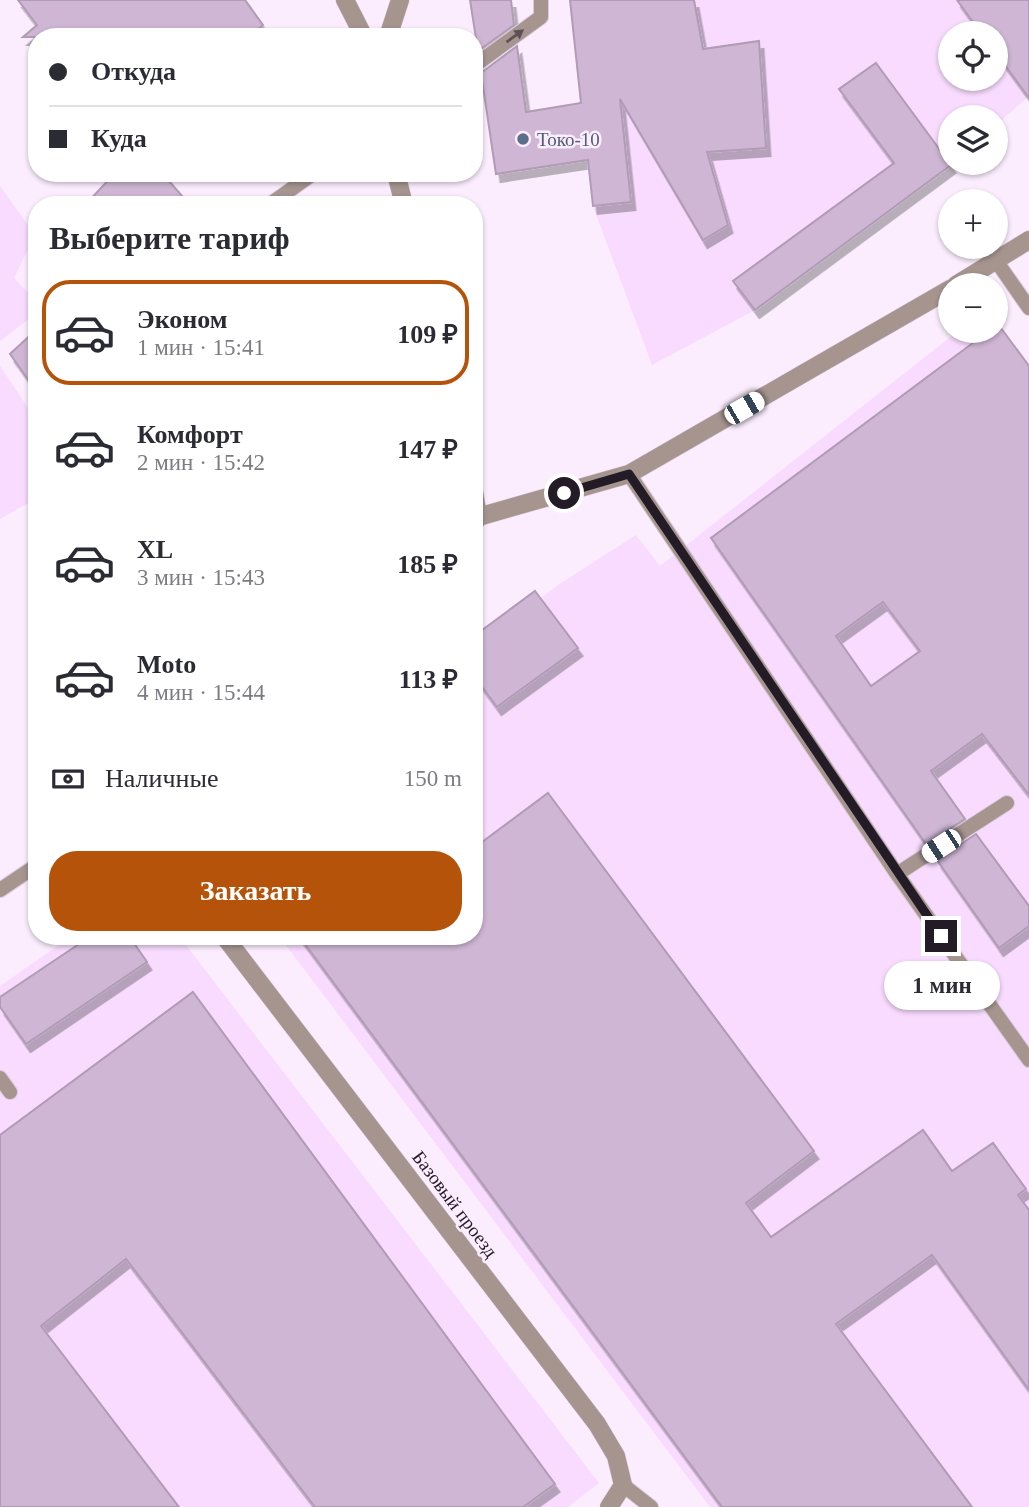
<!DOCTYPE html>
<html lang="ru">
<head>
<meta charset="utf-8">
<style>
  body { margin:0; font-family:Georgia,serif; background:#f7f7f7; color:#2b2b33; height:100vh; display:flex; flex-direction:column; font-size:26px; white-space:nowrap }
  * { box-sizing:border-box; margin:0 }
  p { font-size:23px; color:#7c7c81 }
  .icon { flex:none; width:38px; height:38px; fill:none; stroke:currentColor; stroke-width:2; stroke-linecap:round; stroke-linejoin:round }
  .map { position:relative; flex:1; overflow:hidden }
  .side { position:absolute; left:28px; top:196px; width:455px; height:749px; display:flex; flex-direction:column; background:#fff; border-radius:28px; box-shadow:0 2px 5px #0004 }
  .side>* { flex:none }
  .top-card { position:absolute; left:28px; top:28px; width:455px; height:154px; border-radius:28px; box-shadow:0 2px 5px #0004; display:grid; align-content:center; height:154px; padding:0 21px; background:#fff }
  .buttons { position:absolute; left:938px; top:21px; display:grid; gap:14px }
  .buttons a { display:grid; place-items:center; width:70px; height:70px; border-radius:50%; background:#fff; box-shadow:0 2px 5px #0004; font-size:35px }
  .end { position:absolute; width:32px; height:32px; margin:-16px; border:9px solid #231b25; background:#fff; box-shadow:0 0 0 4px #fff }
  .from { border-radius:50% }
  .bubble { position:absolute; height:49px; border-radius:24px; background:#fff; box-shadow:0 2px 5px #0004; font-size:23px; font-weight:700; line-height:49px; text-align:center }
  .car { position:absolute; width:21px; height:42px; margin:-21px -10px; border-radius:9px; box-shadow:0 0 5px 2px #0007; background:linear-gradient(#fff 24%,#345 0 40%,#fff 0 76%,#345 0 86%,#fff 0) }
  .top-card b { display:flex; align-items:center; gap:24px; height:66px; font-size:26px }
  .top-card b+b { border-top:2px solid #e1e1e2 }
  .top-card i { width:18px; height:18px; background:#2b2b33 }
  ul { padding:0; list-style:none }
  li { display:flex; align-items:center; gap:21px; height:105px; margin:0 14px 10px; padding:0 7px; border:4px solid transparent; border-radius:28px }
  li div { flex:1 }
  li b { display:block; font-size:26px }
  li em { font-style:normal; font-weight:700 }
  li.active { border-color:#b45309 }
  li>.icon { width:63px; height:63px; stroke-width:1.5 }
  h2 { padding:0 21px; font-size:32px; line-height:84px }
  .pay { display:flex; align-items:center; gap:18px; height:77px; padding:0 21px; font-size:26px }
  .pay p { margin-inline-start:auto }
  .primary-button { display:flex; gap:14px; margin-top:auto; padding:14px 21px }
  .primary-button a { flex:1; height:80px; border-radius:28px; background:#b45309; color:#fff; font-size:28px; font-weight:700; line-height:80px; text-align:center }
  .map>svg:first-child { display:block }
  .built { fill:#f8dbfe; fill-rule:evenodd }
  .building { fill:#ceb6d4; stroke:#b19bb5; stroke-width:2; fill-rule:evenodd; filter:url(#shadow) }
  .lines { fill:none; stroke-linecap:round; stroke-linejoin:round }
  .service-casing { stroke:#d8cbdb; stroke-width:16 }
  .minor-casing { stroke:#d8cbdb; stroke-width:19 }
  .service { stroke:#a6948f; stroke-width:14 }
  .minor { stroke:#a6948f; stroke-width:18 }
  .oneway { fill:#5e5155 }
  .route { stroke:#231b25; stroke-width:9 }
  .service-dot { fill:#5c6f8a; stroke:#fbedfe; stroke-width:2.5 }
  .labels { text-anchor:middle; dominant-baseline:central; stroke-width:5; stroke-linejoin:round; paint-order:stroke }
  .service-label { font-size:19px; fill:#4e5e75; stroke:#fbedfe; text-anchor:start }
  .street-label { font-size:19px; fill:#231b25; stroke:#fbedfe }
</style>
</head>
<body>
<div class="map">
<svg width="1029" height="1507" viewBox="0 0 1029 1507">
  <defs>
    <filter id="shadow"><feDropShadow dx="4.5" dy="8" stdDeviation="0" flood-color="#0004"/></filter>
  </defs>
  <rect width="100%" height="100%" fill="#fbedfe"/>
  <path class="built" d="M570 0H1029V96L996 125V117H950V163H954L951 165 755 310 652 365 593 206ZM950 33H996V79H950Z
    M0 186 35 235 14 278 37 302V313L0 341Z
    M958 331H984L1007 340 1029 370V1507H710L279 936H474V648L561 583 636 535 660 566Z
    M0 366 37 421V498L0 519Z
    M72 936H179L599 1483 568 1507H0V986Z"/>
  <path class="building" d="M18 0H245L263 25 247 37H23L37 25Z
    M470 0H511L514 25 478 51Z
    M570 0H694L703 49 759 41 766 148 707 152 728 225 703 240 620 99 631 202 593 206 588 160 496 174 481 73 517 46 526 112 581 103Z
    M957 0H1029V98L996 53V33H981Z
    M876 63 951 165 755 310 733 281 894 163 839 89Z
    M115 173H162L190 205H85Z
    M998 324 1029 366V795L982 734 931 771 965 819 926 844 711 538 989 331H996ZM883 602 920 651 871 686 836 636Z
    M37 329V392L10 354Z
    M535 591 578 648 497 707 474 676V636Z
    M548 793 814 1151 746 1203 771 1237 923 1130 952 1171 993 1143 1026 1189 1018 1195 1029 1210V1390L932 1255 836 1324 972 1507H722L299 936H474V848Z
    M976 834 1029 906V926L999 948 937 860Z
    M91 936H129L147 962 26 1044 0 1007V997Z
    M193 992 555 1484 523 1507H315L126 1259 41 1326 179 1507H0V1135Z"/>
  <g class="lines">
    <defs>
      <path id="service" d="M474 66 541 17V0
        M269 205 314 173
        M997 262 1029 308
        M629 474 897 874 1029 1060
        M897 874 1007 803
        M0 890 37 865
        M0 1078 10 1092
        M623 1485 651 1507"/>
      <path id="minor" d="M345 0 364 37
        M388 37 400 0
        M396 173 404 205
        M956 285 1029 240
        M474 492 478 517 474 524
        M478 517 629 474 950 289
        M224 936 597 1424 616 1456 623 1485 609 1507"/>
    </defs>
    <use href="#service" class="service-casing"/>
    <use href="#minor" class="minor-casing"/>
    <use href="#service" class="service"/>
    <use href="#minor" class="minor"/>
  </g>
  <defs><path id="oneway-solid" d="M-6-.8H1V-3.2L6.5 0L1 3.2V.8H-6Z" transform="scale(1.75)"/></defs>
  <use class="oneway" href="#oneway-solid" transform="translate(515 36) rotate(-36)"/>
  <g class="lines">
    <path class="route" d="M564 493 629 474 941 936"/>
  </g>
  <circle class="service-dot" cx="523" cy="139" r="7"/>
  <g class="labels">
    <g class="service-label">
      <text x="537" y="139">Токо-10</text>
    </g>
    <g class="street-label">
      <text transform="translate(455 1204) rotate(53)">Базовый проезд</text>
    </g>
  </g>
</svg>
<div class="buttons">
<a><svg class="icon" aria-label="locate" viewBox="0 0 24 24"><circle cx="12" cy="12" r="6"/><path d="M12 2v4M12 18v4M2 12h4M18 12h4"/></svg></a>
<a><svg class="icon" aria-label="layers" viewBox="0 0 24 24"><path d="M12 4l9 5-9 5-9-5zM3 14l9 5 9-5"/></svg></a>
<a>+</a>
<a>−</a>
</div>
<i class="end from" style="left:564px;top:493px"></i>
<i class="end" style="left:941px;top:936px"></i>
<div class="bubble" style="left:884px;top:961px;width:116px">1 мин</div>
<i class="car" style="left:744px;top:408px;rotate:60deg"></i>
<i class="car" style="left:941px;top:846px;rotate:237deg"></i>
<div class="top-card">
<b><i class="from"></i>Откуда</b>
<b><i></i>Куда</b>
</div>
<section class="side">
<h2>Выберите тариф</h2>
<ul>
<li class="active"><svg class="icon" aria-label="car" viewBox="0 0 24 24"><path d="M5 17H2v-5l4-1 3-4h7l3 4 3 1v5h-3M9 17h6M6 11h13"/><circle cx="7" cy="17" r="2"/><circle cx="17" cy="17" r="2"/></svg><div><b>Эконом</b><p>1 мин · 15:41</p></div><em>109 ₽</em></li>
<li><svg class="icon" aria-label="car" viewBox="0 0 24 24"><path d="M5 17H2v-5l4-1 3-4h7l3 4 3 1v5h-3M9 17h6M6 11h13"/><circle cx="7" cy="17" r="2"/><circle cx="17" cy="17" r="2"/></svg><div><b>Комфорт</b><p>2 мин · 15:42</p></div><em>147 ₽</em></li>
<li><svg class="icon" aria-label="car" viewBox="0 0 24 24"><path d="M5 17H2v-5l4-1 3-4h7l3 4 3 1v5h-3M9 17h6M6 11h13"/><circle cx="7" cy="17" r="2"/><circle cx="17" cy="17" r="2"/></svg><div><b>XL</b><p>3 мин · 15:43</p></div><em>185 ₽</em></li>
<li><svg class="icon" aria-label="car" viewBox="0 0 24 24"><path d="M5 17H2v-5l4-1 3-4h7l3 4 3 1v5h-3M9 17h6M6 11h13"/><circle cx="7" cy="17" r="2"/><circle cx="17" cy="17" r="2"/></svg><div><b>Moto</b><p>4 мин · 15:44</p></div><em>113 ₽</em></li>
</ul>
<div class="pay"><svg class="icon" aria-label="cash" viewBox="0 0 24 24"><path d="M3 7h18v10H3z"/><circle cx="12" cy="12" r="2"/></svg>Наличные<p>150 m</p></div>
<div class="primary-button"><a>Заказать</a></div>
</section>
</div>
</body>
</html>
